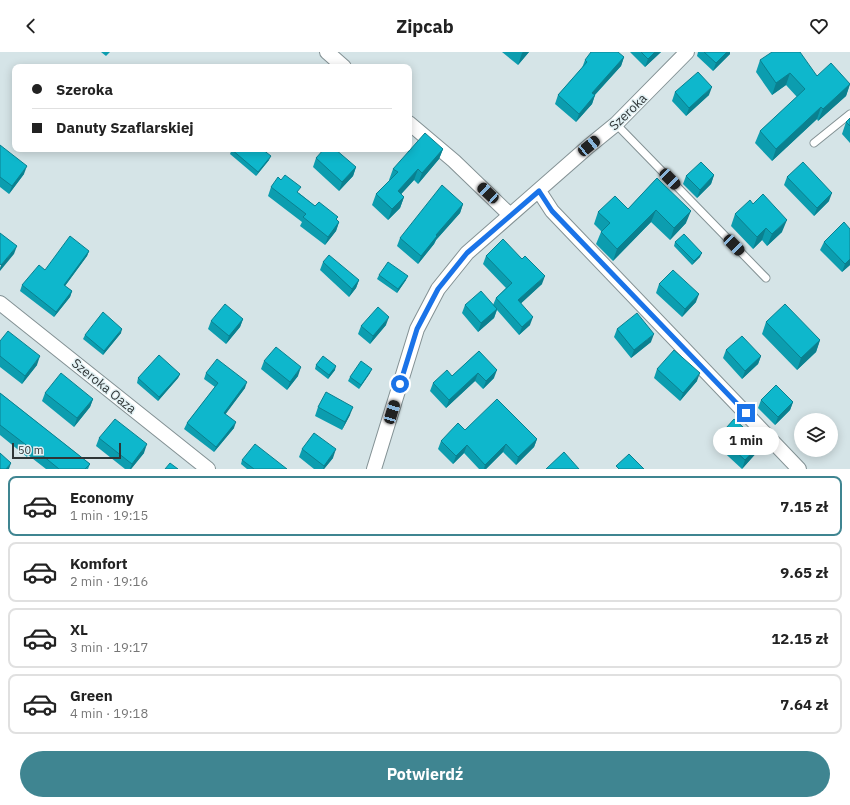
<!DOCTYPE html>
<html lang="pl">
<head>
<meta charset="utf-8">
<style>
  body { margin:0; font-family:"IBM Plex Sans",sans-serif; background:#f2f2f2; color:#222; height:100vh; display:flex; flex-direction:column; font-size:15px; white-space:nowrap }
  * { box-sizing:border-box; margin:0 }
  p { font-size:13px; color:#767676 }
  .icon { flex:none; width:22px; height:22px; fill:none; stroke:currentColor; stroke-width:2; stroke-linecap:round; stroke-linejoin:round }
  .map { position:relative; height:417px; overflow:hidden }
  .drawer { display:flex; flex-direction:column; background:#fff; flex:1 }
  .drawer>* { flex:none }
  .top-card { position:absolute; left:12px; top:12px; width:400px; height:88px; border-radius:8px; box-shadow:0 2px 10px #0003; display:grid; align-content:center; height:88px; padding:0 20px; background:#fff }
  .tools { position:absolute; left:794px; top:361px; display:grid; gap:8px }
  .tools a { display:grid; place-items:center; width:44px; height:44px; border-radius:50%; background:#fff; box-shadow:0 2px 10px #0003; font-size:20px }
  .scale { position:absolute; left:12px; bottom:10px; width:109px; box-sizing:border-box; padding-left:4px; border:2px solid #2f3536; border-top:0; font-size:11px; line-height:14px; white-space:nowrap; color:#2f3536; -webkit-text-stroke:3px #e2f1f4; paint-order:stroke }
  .end { position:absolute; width:18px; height:18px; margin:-9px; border:5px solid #1a73e8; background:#fff; box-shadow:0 0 0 2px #fff }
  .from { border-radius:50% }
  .bubble { position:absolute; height:28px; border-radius:14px; background:#fff; box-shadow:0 2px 10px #0003; font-size:13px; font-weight:700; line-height:28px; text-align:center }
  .car { position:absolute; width:12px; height:24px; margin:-12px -6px; border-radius:5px; box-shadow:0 0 3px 1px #0007; background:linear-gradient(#222 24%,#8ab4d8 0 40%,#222 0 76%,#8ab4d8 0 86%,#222 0) }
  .top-card b { display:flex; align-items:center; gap:14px; height:38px; font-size:15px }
  .top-card b+b { border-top:1px solid #e0e0e0 }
  .top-card i { width:10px; height:10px; background:#222 }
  ul { padding:7px 0 0; list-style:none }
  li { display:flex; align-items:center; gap:12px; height:60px; margin:0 8px 6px; padding:0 12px; border:2px solid #e0e0e0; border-radius:8px }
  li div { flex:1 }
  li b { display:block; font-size:15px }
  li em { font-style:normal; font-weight:700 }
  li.current { border-color:#3f8591 }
  li>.icon { width:36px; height:36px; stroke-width:1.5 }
  .action { display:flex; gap:8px; margin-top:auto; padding:8px 20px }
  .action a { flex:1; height:46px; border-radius:24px; background:#3f8591; color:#fff; font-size:16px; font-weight:700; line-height:46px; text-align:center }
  header { display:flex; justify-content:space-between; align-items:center; height:52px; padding:0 20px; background:#fff; font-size:18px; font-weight:700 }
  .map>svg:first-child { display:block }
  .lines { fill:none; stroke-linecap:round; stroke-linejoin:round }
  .lane-casing { stroke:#839194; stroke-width:9 }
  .street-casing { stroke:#839194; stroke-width:16 }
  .lane { stroke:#fff; stroke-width:7 }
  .street { stroke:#fff; stroke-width:14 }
  .wall { fill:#0c9daf }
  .shaded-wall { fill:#0a808f }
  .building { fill:#0eb7cc; stroke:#0a808f }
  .route { stroke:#1a73e8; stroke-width:5 }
  .labels { text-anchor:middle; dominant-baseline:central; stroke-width:3; stroke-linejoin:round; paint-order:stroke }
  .street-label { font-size:13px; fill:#2f3536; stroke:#e2f1f4 }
</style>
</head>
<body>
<header><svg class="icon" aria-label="back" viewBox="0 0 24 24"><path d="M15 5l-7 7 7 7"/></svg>Zipcab<svg class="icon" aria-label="heart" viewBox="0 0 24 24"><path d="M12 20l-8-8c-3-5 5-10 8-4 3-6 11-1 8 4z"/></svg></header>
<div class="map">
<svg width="850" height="417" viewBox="0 0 850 417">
  <rect width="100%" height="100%" fill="#d5e4e7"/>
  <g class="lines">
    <defs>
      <path id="lane" d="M616 72 766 226
        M814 91 850 62"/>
      <path id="street" d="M327 0 344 15
        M409 71 454 109 510 163
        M539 139 552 159 799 417
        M0 251 208 417
        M374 417 417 277 438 237 467 201 589 94 616 72 687 0"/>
    </defs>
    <use href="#lane" class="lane-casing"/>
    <use href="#street" class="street-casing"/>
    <use href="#lane" class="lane"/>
    <use href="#street" class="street"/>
  </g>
  <path class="wall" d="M101 0H110L106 4Z
    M502 0H529L518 13Z
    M630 0H661L645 15Z
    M698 0H730V2L713 19 697 4Z
    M624 5 621 14 595 43 592 52 576 70 555 52 558 43 582 16 585 8Z
    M760 8 850 32 846 44 818 69 817 67 772 109 755 91 760 79 797 45 786 33 772 43 756 20Z
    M675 40 709 43 686 64 672 49Z
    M850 66V91L842 82 846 70Z
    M0 93 24 122 9 142 0 135Z
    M232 97 269 108 256 124 230 102Z
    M443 97 439 107 418 132 414 128 401 142 404 145 400 156 388 168 372 153 376 142 390 128H389L393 117Z
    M316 106 356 115 353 124 339 139 313 115Z
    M714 123 711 132 697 146 683 132 686 124Z
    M787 125 829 149 814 164 784 133Z
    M657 126 686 171 670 188 651 170 613 209 596 192 601 180H602L594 172 598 160 628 157Z
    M271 135 299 141 315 154 339 170 336 179 325 193 300 174 302 170 268 144Z
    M463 152 460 161 436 188 434 192 418 212 397 194 400 186Z
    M735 162 782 180 767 194 762 188 753 197 731 174Z
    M850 177V213L842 220 820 198 824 190Z
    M675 190 700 205 692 213 674 194Z
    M89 199 87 204 65 234 72 239 70 245 54 265 20 239 22 233 45 218Z
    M486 204 542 232 521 251 530 273 519 283 497 258 494 266 478 280 462 261 465 253H493L496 246 506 236 483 212Z
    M323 210 359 228 356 236 349 245 320 218Z
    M379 223 406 228 397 241 377 227Z
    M659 232 696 250 682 265 656 241Z
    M243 267 240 275 226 292 208 277 211 269Z
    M766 270 820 288 816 300 797 318 762 282Z
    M386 273 370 292 358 282 361 274Z
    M617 277 651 290 631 306 614 285Z
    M121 281 103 303 83 287 85 283Z
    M0 289 37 313 22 332 0 315Z
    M726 298 761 304 758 312 742 327 723 306Z
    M479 299 494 326 483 337 475 329 446 356 430 339 433 331 452 324Z
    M264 309 298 324 287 338 261 317Z
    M316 313 335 318 328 327 315 317Z
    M657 317 697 329 680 349 654 326Z
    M206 321 245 336 225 362 234 376 214 400 184 377 187 371 215 335 204 327Z
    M370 321 359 337 348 329 350 325Z
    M180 322 178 326 158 349 137 331 138 326Z
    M0 341 90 412 88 417H46L28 403 27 405 0 383Z
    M45 341 93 347 90 355 74 375 42 349Z
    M761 348 793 350 790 358 775 373 758 356Z
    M318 355 350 363 342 378 315 364Z
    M465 378 537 387 534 395 516 413 503 400 486 417H479L464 401 453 412 438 397 441 389Z
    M719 384 758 399 742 417 716 393Z
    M99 386 144 401 131 417H125L96 394Z
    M302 397 333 406 324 417H314L299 405Z
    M242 408 287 417H247L241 412Z"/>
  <path class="shaded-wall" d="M523 0H529L518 13 522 1Z
    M655 0H661L645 15 648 7Z
    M727 0H730V2L713 19 716 11Z
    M624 5 621 14 589 49 592 41Z
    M790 21 786 33 772 43 776 31Z
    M850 32 846 44 818 69 823 57Z
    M712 35 709 43 686 64 689 56Z
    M595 43 592 52 576 70 579 62Z
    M821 55 817 67 772 109 776 97Z
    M443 97 439 107 418 132 422 121Z
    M271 104 269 108 256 124 258 120Z
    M27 114 24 122 9 142 12 134Z
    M356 115 353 124 339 139 342 130Z
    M418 117 414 128 394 150 398 139Z
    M714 123 711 132 697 146 700 138Z
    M832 141 829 149 814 164 817 156Z
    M404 145 400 156 388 168 392 157Z
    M463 152 460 161 436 188 434 192 418 212 421 204 436 183Z
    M656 158 651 170 613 209 617 197Z
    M691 159 686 171 670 188 674 176Z
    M787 168 782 180 767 194 772 182Z
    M339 170 336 179 325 193 328 185Z
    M766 176 762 188 753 197 757 185Z
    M17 194 14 202 0 219V216L1 213Z
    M89 199 87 204 62 238 64 233Z
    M702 201 700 205 692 213 694 209Z
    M850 207V213L842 220 845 212Z
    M408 224 406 228 397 241 398 237Z
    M545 224 542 232 515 257 518 248Z
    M359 228 356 236 349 245 352 237Z
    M72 239 70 245 54 265 56 260Z
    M699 242 696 250 682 265 685 257Z
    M497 257 494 266 478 280 481 271Z
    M389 265 386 273 370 292 373 284Z
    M533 265 530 273 519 283 522 275Z
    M243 267 240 275 226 292 229 284Z
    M122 277 121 281 103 303 104 299Z
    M654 282 651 290 631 306 634 298Z
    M820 288 816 300 797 318 801 306Z
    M40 304 37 313 22 332 25 324Z
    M761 304 758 312 742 327 745 319Z
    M336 314 335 318 328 327 329 323Z
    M301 315 298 324 287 338 290 330Z
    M372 317 370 321 359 337 361 333Z
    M497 318 494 326 483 337 486 329Z
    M478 321 475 329 446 356 449 348Z
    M700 321 697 329 680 349 683 341Z
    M180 322 178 326 158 349 159 345Z
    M247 330 245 336 222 367 224 361Z
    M93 347 90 355 74 375 77 366Z
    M793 350 790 358 775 373 778 365Z
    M353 355 350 363 342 378 345 370Z
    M236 370 234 376 214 400 216 395Z
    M537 387 534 395 516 413 518 405Z
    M761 391 758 399 742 417 745 408Z
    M147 392 144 401 131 417H130L132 412Z
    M506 392 503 400 486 417H484L485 413Z
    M467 393 464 401 453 412 456 404Z
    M336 397 333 406 324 417H323L324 414Z
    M11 411 9 417H6Z"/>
  <path class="building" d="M591 0H618L624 5 592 41 595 43 579 62 558 43 587 10 585 8Z
    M641 0H655L648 7Z
    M704 0H727L716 11Z
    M772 0H800L817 24 831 11 850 32 823 57 821 55 776 97 760 79 805 37 790 21 776 31 760 8Z
    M339 12 342 15H337Z
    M698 20 712 35 689 56 675 40Z
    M850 66V74L846 70Z
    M425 81 443 97 422 121 418 117 398 139 404 145 392 157 376 142 398 120 393 117Z
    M0 93 27 114 12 134 0 125Z
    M231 97H262L271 104 258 120Z
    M324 97H335L356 115 342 130 316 106Z
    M701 110 714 123 700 138 686 124Z
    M803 110 832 141 817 156 787 125Z
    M285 123 301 135 297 140 315 154 319 150 338 165 336 167 339 170 328 185 303 165 306 162 271 135 278 125 281 128Z
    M657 126 691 159 674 176 656 158 617 197 601 180 610 171 598 160 615 144 628 157Z
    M442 133 463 152 436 183 437 184 421 204 400 186Z
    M763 142 787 168 772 182 766 176 757 185 735 162 750 148 753 152Z
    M844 170 850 177V207L845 212 824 190Z
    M0 181 17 194 1 213 0 212Z
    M684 182 702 201 694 209 675 190Z
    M70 184 89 199 64 233 72 239 56 260 22 233 39 213 45 218Z
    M503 187 522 207 525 204 545 224 518 248 533 265 522 275 496 246 512 231 486 204Z
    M329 203 359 228 352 237 323 210Z
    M388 210 408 224 398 237 379 223Z
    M673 218 699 242 685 257 659 232Z
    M481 239 497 257 481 271 465 253Z
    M225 252 243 267 229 284 211 269Z
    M785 252 820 288 801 306 766 270Z
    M378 255 389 265 373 284 361 274Z
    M103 260 122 277 104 299 85 283Z
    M637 261 654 282 634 298 617 277Z
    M8 279 40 304 25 324 0 304V289Z
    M742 284 761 304 745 319 726 298Z
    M276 295 301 315 290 330 264 309Z
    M674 298 700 321 683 341 657 317Z
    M479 299 497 318 486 329 478 321 449 348 433 331 447 318 452 324Z
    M159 303 180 322 159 345 138 326Z
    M323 304 336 314 329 323 316 313Z
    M217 307 247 330 224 361 236 370 216 395 187 371 218 331 206 321Z
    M361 309 372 317 361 333 350 325Z
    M61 321 93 347 77 366 45 341Z
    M776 333 793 350 778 365 761 348Z
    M326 340 353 355 345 370 318 355Z
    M0 341 90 412 85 417H59L31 394 30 396 0 373Z
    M497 347 537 387 518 405 506 392 485 413 467 393 456 404 441 389 458 371 465 378Z
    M115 367 147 392 132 412 99 386Z
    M734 367 761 391 745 408 719 384Z
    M314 381 336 397 324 414 302 397Z
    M255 392 287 417H254L242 408Z
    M564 400 579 417H546Z
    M0 401 11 411 6 417H0Z
    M629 402 644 417H619L616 414Z
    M170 411 178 417H165Z"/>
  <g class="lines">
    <path class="route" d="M400 332 417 277 438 237 467 201 539 139 552 159 746 361"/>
  </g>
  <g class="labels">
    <g class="street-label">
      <text transform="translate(628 60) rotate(-44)">Szeroka</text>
      <text transform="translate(104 334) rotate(39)">Szeroka Oaza</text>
    </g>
  </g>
</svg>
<div class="tools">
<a><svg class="icon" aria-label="layers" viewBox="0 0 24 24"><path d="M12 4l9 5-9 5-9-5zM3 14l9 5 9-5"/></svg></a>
</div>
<div class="scale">50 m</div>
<i class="end from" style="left:400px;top:332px"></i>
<i class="end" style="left:746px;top:361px"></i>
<div class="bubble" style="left:713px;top:375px;width:66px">1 min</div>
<i class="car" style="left:589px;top:94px;rotate:51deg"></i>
<i class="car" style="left:670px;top:127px;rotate:136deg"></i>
<i class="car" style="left:488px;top:141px;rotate:313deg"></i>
<i class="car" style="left:734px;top:193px;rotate:136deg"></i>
<i class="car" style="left:392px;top:360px;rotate:17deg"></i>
<div class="top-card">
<b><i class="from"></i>Szeroka</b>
<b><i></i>Danuty Szaflarskiej</b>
</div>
</div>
<section class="drawer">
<ul>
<li class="current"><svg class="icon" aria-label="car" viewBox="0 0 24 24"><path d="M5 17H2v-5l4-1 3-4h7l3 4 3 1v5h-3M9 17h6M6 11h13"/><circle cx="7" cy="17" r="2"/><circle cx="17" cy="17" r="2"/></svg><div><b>Economy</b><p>1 min · 19:15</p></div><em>7.15 zł</em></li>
<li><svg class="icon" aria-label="car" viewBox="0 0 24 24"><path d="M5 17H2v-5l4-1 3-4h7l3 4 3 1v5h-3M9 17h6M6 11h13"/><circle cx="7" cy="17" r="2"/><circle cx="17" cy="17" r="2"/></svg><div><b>Komfort</b><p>2 min · 19:16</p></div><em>9.65 zł</em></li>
<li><svg class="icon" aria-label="car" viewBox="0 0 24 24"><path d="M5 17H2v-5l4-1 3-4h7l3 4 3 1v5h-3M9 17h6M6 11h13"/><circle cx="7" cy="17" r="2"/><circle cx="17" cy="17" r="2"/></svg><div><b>XL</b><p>3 min · 19:17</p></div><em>12.15 zł</em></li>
<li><svg class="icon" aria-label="car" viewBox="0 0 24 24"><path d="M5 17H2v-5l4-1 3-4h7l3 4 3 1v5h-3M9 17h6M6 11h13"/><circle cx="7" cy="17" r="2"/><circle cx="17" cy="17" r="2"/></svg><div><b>Green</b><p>4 min · 19:18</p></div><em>7.64 zł</em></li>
</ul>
<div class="action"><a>Potwierdź</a></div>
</section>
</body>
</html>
